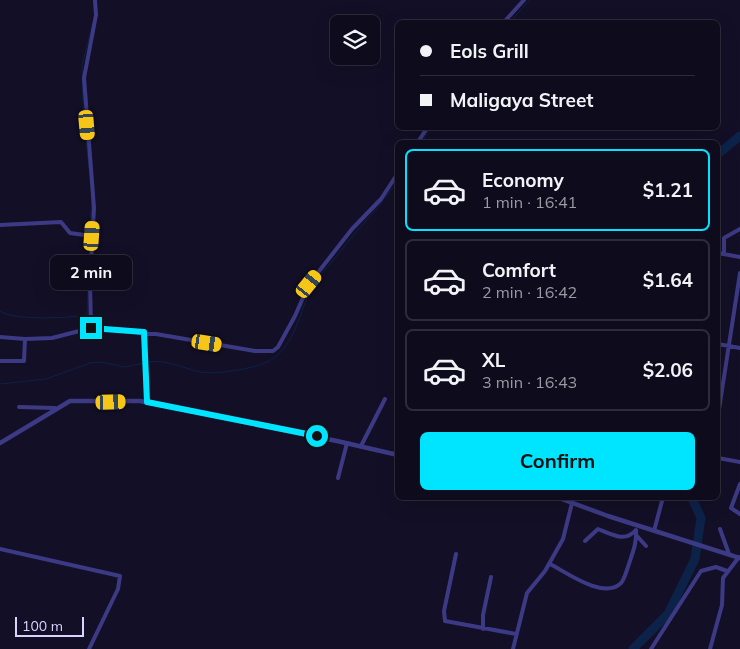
<!DOCTYPE html>
<html lang="en">
<head>
<meta charset="utf-8">
<style>
  body { margin:0; font-family:Mulish,sans-serif; background:#1c1929; color:#f1f3f6; height:100vh; display:flex; flex-direction:column; font-size:19px; white-space:nowrap }
  * { box-sizing:border-box; margin:0 }
  p { font-size:16px; color:#9b9ba3 }
  .icon { flex:none; width:28px; height:28px; fill:none; stroke:currentColor; stroke-width:2; stroke-linecap:round; stroke-linejoin:round }
  .map { position:relative; flex:1; overflow:hidden }
  .side { position:absolute; left:395px; top:140px; width:325px; height:360px; display:flex; flex-direction:column; background:#0e0b1c; border-radius:8px; box-shadow:0 5px 20px #0002,0 0 0 1px #2e2b3b }
  .side>* { flex:none }
  .hud { position:absolute; left:395px; top:20px; width:325px; height:110px; border-radius:8px; box-shadow:0 5px 20px #0002,0 0 0 1px #2e2b3b; display:grid; align-content:center; height:110px; padding:0 25px; background:#0e0b1c }
  .controls { position:absolute; left:330px; top:15px; display:grid; gap:10px }
  .controls a { display:grid; place-items:center; width:50px; height:50px; border-radius:8px; background:#0e0b1c; box-shadow:0 5px 20px #0002,0 0 0 1px #2e2b3b; font-size:25px }
  .scale { position:absolute; left:15px; bottom:12px; width:69px; box-sizing:border-box; padding-left:5px; border:2px solid #d9d4ff; border-top:0; font-size:14px; line-height:18px; white-space:nowrap; color:#d9d4ff; -webkit-text-stroke:4px #130f26; paint-order:stroke }
  .end { position:absolute; width:22px; height:22px; margin:-11px; border:6px solid #00e5ff; background:#111; box-shadow:0 0 0 2px #111 }
  .from { border-radius:50% }
  .bubble { position:absolute; height:35px; border-radius:8px; background:#0e0b1c; box-shadow:0 5px 20px #0002,0 0 0 1px #2e2b3b; font-size:16px; font-weight:700; line-height:35px; text-align:center }
  .car { position:absolute; width:15px; height:30px; margin:-15px -8px; border-radius:6px; box-shadow:0 0 4px 1px #0007; background:linear-gradient(#f5c518 24%,#345 0 40%,#f5c518 0 76%,#345 0 86%,#f5c518 0) }
  .hud b { display:flex; align-items:center; gap:18px; height:48px; font-size:19px }
  .hud b+b { border-top:1px solid #2e2b3b }
  .hud i { width:12px; height:12px; background:#f1f3f6 }
  ul { padding:9px 0 0; list-style:none }
  li { display:flex; align-items:center; gap:15px; height:82px; margin:0 10px 8px; padding:0 15px; border:2px solid #2e2b3b; border-radius:8px }
  li div { flex:1 }
  li b { display:block; font-size:19px }
  li em { font-style:normal; font-weight:700 }
  li.selected { border-color:#00e5ff }
  li>.icon { width:45px; height:45px; stroke-width:1.5 }
  .cta { display:flex; gap:10px; margin-top:auto; padding:10px 25px }
  .cta a { flex:1; height:58px; border-radius:8px; background:#00e5ff; color:#111; font-size:20px; font-weight:700; line-height:58px; text-align:center }
  .map>svg:first-child { display:block }
  .lines { fill:none; stroke-linecap:round; stroke-linejoin:round }
  .stream { stroke:#0c2248; stroke-width:1 }
  .river { stroke:#0c2248; stroke-width:9 }
  .minor { stroke:#3d3a85; stroke-width:4 }
  .tertiary { stroke:#3d3a85; stroke-width:4.5 }
  .route { stroke:#00e5ff; stroke-width:6 }
</style>
</head>
<body>
<div class="map">
<svg width="740" height="649" viewBox="0 0 740 649">
  <rect width="100%" height="100%" fill="#130f26"/>
  <g class="lines">
    <path class="stream" d="M510 22 530 0
      M83 103 82 65 93 23
      M83 106 87 148
      M422 142 430 128
      M87 149 89 168
      M90 233 92 199
      M0 311C13 321 69 318 87 315L90 237
      M148 362C165 359 183 368 200 372 215 375 252 369 267 362 292 351 299 316 309 293 316 277 330 265 341 251 359 227 381 206 398 180
      M0 384 46 379 90 363 101 362 125 367 144 363"/>
    <path class="river" d="M718 154 740 136
      M633 649 668 614 695 559 701 518 692 498"/>
    <path class="minor" d="M504 22 524 0
      M418 142 427 128
      M0 225 61 222 70 233 92 236
      M718 253 740 257
      M724 253V238L740 229
      M91 328 90 282 94 208 84 78 96 15 95 0
      M144 332 147 402
      M0 337 25 339 52 338 91 328 156 334 255 351H273L278 347 295 316 309 284 352 229 381 199 398 173
      M718 344 740 348
      M0 361H24L25 339
      M19 407 55 408
      M718 416 740 273
      M361 446 385 399
      M718 458 740 462
      M338 478 347 443
      M740 484 731 508 740 514
      M720 529 729 554
      M654 531 662 501
      M637 536 646 546
      M585 541 598 529C611 534 625 543 636 530
      M0 549 120 576 118 589 89 649
      M456 554 444 611 445 621 516 634
      M550 564C566 572 602 599 620 584 624 581 626 572 628 567 632 554 637 544 636 530
      M483 629V615L491 577
      M513 649 527 593 545 571 563 539 572 503
      M651 649 701 571 716 567 727 571
      M710 649 722 605 723 578 739 557"/>
    <path class="tertiary" d="M0 443 70 401H140L337 441 398 455
      M559 498 608 516 740 558"/>
  </g>
  <g class="lines">
    <path class="route" d="M91 328 144 332 147 402 317 436"/>
  </g>
</svg>
<div class="controls">
<a><svg class="icon" aria-label="layers" viewBox="0 0 24 24"><path d="M12 4l9 5-9 5-9-5zM3 14l9 5 9-5"/></svg></a>
</div>
<div class="scale">100 m</div>
<i class="end from" style="left:317px;top:436px"></i>
<i class="end" style="left:91px;top:328px"></i>
<div class="bubble" style="left:50px;top:255px;width:82px">2 min</div>
<i class="car" style="left:87px;top:125px;rotate:175deg"></i>
<i class="car" style="left:92px;top:236px;rotate:4deg"></i>
<i class="car" style="left:309px;top:284px;rotate:39deg"></i>
<i class="car" style="left:207px;top:343px;rotate:99deg"></i>
<i class="car" style="left:111px;top:402px;rotate:88deg"></i>
<div class="hud">
<b><i class="from"></i>Eols Grill</b>
<b><i></i>Maligaya Street</b>
</div>
<section class="side">
<ul>
<li class="selected"><svg class="icon" aria-label="car" viewBox="0 0 24 24"><path d="M5 17H2v-5l4-1 3-4h7l3 4 3 1v5h-3M9 17h6M6 11h13"/><circle cx="7" cy="17" r="2"/><circle cx="17" cy="17" r="2"/></svg><div><b>Economy</b><p>1 min · 16:41</p></div><em>$1.21</em></li>
<li><svg class="icon" aria-label="car" viewBox="0 0 24 24"><path d="M5 17H2v-5l4-1 3-4h7l3 4 3 1v5h-3M9 17h6M6 11h13"/><circle cx="7" cy="17" r="2"/><circle cx="17" cy="17" r="2"/></svg><div><b>Comfort</b><p>2 min · 16:42</p></div><em>$1.64</em></li>
<li><svg class="icon" aria-label="car" viewBox="0 0 24 24"><path d="M5 17H2v-5l4-1 3-4h7l3 4 3 1v5h-3M9 17h6M6 11h13"/><circle cx="7" cy="17" r="2"/><circle cx="17" cy="17" r="2"/></svg><div><b>XL</b><p>3 min · 16:43</p></div><em>$2.06</em></li>
</ul>
<div class="cta"><a>Confirm</a></div>
</section>
</div>
</body>
</html>
